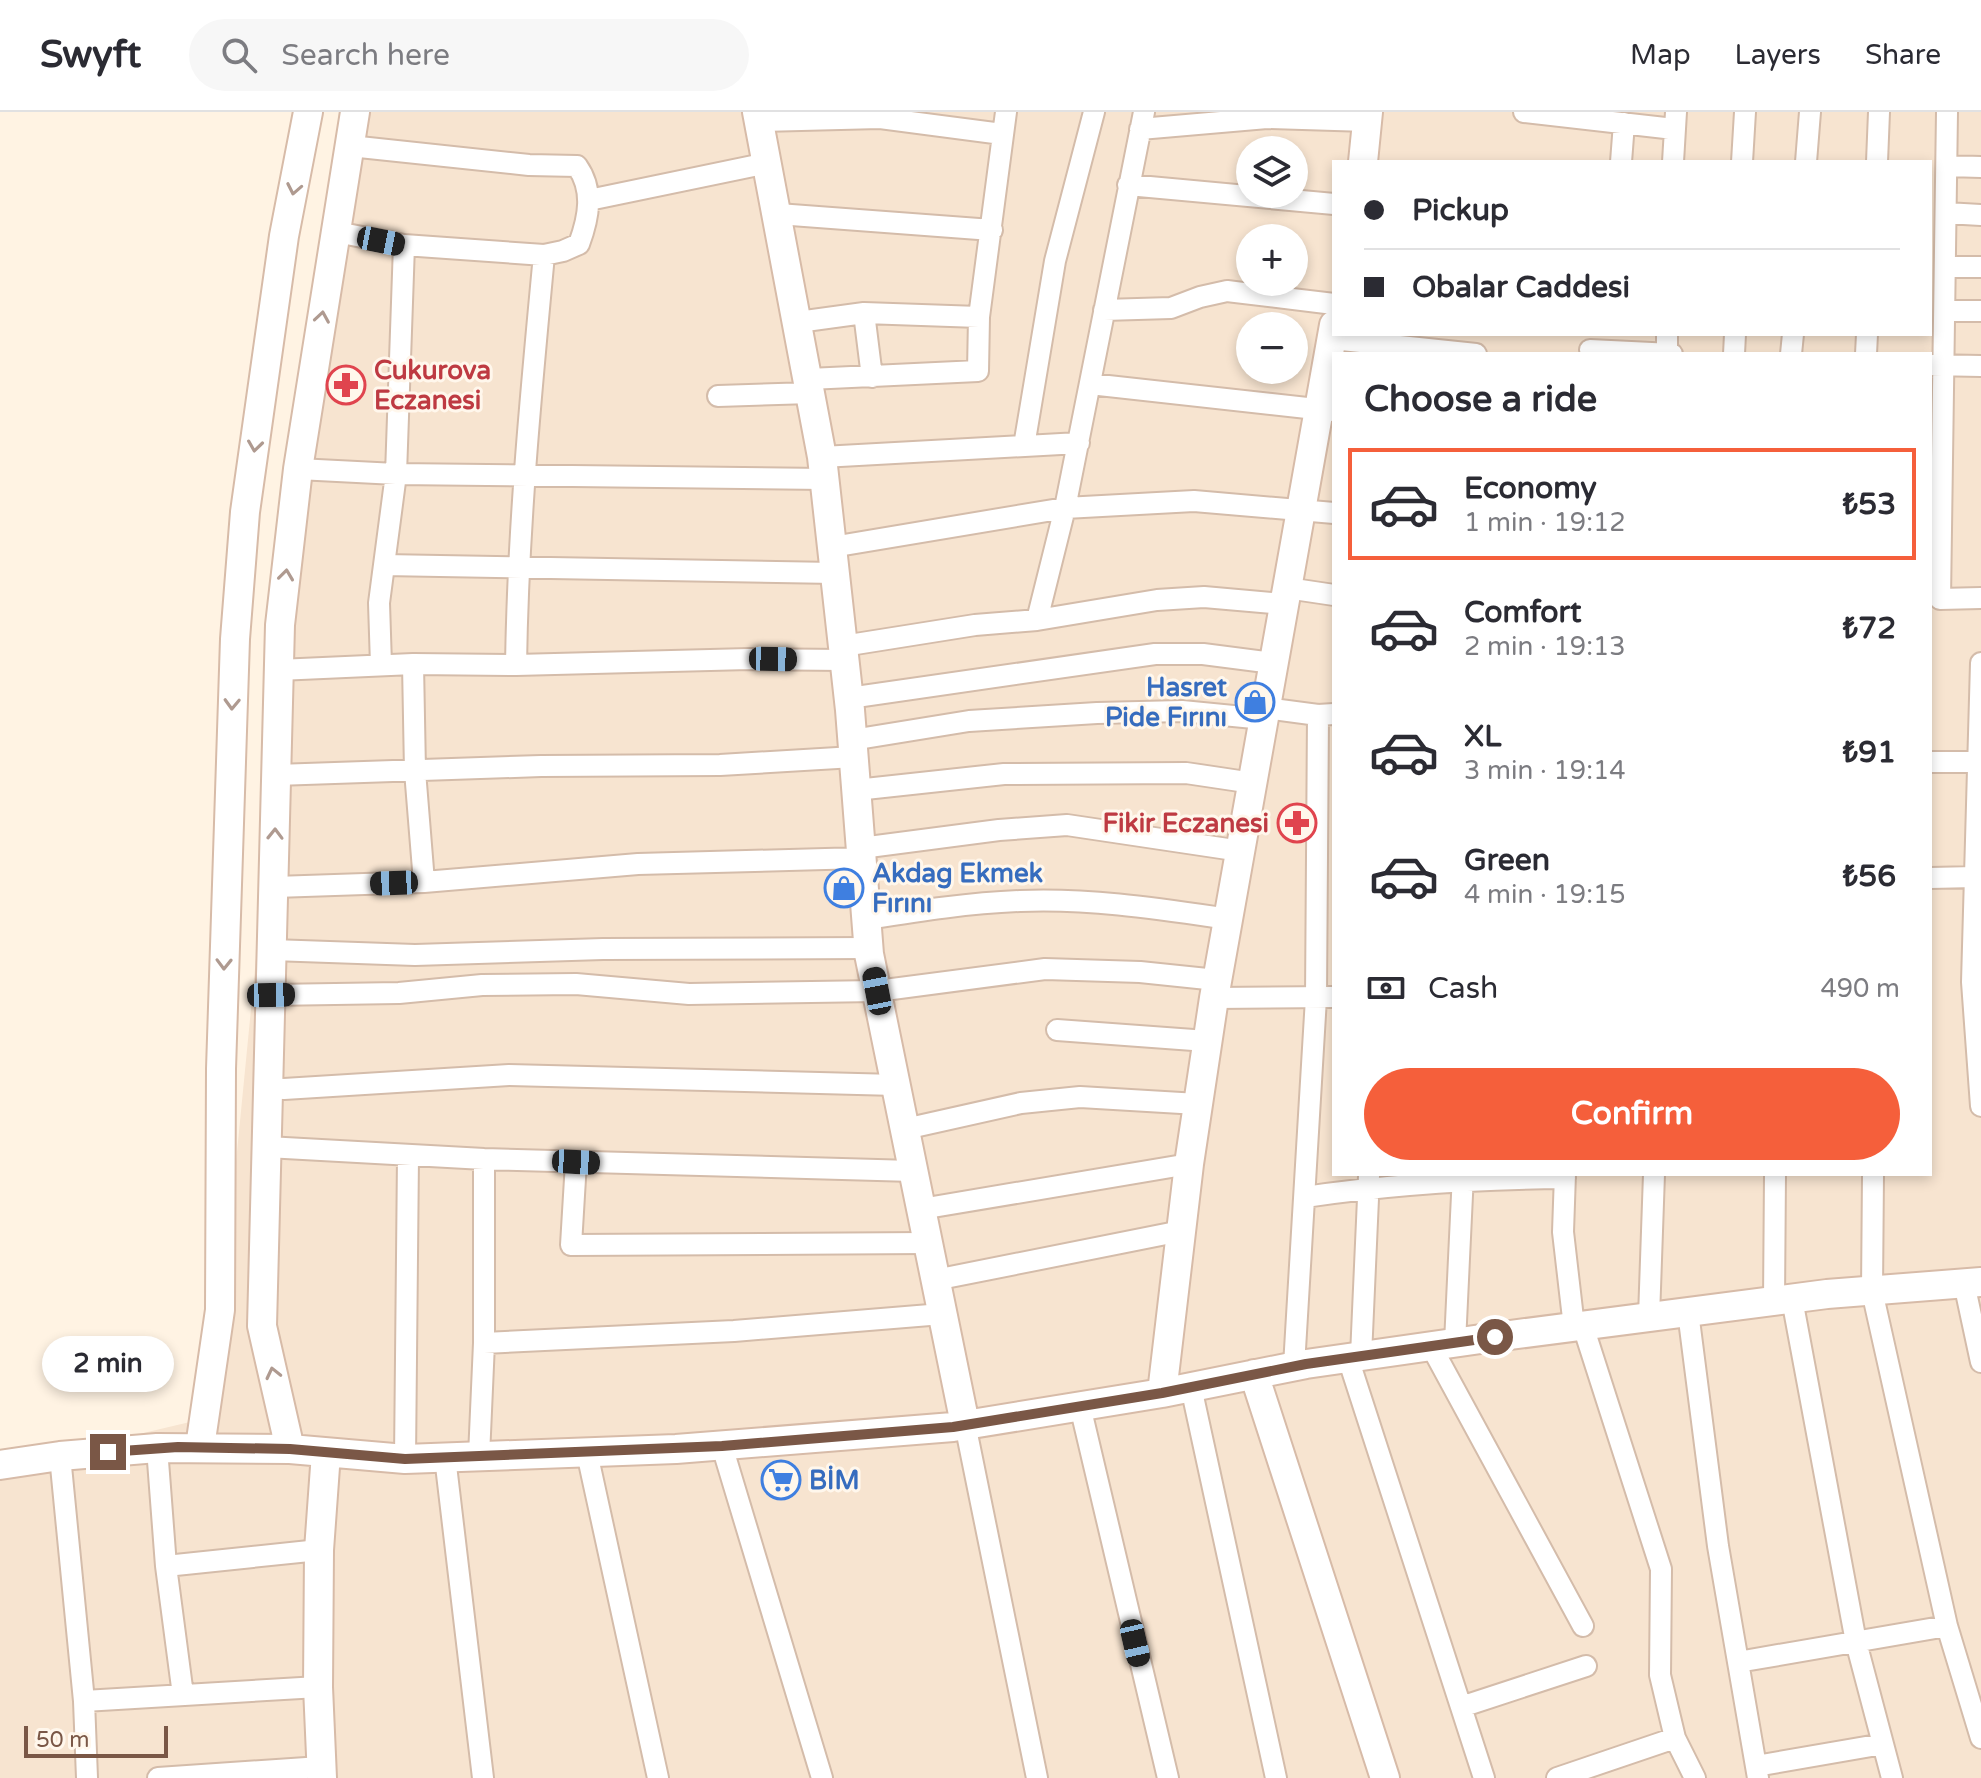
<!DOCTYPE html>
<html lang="en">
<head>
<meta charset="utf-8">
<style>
  body { margin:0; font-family:"Varela Round",sans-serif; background:#f7f7f7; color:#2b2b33; height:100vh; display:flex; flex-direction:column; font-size:30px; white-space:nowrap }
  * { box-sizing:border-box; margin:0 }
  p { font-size:26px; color:#7c7c81 }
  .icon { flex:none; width:44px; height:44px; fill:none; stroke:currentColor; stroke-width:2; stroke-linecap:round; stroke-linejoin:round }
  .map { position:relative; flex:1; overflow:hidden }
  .panel { position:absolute; left:1332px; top:240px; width:600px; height:824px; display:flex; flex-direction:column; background:#fff; border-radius:0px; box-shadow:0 4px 12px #0003 }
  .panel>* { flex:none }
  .guide { position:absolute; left:1332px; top:48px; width:600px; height:176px; border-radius:0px; box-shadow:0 4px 12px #0003; display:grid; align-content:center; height:176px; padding:0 32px; background:#fff }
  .controls { position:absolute; left:1236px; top:24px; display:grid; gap:16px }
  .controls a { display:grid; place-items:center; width:72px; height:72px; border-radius:50%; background:#fff; box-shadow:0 4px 12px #0003; font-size:40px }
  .scale { position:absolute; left:24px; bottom:20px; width:144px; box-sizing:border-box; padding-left:8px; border:4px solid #7a5746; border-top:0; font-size:22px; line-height:28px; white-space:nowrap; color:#7a5746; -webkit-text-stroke:6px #fff7ec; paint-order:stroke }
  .end { position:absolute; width:36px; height:36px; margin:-18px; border:10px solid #7a5746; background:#fff; box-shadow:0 0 0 4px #fff }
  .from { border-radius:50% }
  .bubble { position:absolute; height:56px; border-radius:28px; background:#fff; box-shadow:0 4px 12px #0003; font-size:26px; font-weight:700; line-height:56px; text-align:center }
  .car { position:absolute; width:24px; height:48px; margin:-24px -12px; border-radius:10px; box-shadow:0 0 6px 2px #0007; background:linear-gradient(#222 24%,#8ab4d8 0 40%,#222 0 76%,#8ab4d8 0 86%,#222 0) }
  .guide b { display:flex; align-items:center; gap:28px; height:76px; font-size:30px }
  .guide b+b { border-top:2px solid #e1e1e2 }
  .guide i { width:20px; height:20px; background:#2b2b33 }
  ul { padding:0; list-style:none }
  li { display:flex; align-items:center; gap:24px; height:112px; margin:0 16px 12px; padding:0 16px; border:4px solid transparent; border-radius:0px }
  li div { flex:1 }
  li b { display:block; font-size:30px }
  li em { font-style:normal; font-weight:700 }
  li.selected { border-color:#f55f3b }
  li>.icon { width:72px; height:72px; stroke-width:1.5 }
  h2 { padding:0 32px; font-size:36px; line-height:96px }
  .pay { display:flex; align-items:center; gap:20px; height:88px; padding:0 32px; font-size:30px }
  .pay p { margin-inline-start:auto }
  .button { display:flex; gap:16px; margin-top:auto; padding:16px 32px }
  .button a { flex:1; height:92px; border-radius:48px; background:#f55f3b; color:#fff; font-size:32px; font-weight:700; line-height:92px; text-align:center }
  header { display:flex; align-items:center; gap:48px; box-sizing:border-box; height:112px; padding:0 40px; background:#fff; border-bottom:2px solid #e1e1e2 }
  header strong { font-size:38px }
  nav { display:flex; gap:44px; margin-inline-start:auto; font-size:28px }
  .search { width:560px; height:72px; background:#f7f7f7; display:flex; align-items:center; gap:20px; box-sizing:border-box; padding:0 28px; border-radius:44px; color:#7c7c81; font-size:30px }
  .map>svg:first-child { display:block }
  .residential { fill:#f7e4d0; fill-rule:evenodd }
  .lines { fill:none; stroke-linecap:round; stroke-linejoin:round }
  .street-casing { stroke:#d4bcaa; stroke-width:24 }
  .secondary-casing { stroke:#d7bba8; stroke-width:32 }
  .street { stroke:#fff; stroke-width:20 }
  .secondary { stroke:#fff; stroke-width:28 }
  .oneway { stroke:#af9a90 }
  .route { stroke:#7a5746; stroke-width:10 }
  .labels { text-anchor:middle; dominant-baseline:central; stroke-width:6; stroke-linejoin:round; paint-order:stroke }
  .health-label { font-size:26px; font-weight:bold; fill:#be3a42; stroke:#fff7ec; text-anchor:start }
  .shop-label { font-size:26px; font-weight:bold; fill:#366cbe; stroke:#fff7ec; text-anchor:start }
</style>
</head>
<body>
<header>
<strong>Swyft</strong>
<div class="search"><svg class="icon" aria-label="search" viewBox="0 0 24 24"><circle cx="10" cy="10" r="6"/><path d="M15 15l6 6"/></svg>Search here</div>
<nav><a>Map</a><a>Layers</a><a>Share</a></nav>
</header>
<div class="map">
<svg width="1981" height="1666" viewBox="0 0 1981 1666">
  <rect width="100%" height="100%" fill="#fff3e3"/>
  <path class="residential" d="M339 0H1981V1666H0V1355L211 1305ZM1250 38H1294V82H1250ZM1334 50H1930V222H1334ZM1250 126H1294V170H1250ZM1250 214H1294V258H1250ZM1334 242H1930V1062H1334Z"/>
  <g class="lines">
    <defs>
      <path id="street" d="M1524 0 1674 17
        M1947 0 1940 487 1981 486
        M758 9 880 6 1002 22
        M1140 17 1267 6 1367 9
        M1621 50 1624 11
        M1673 50 1676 0
        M1742 50 1745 0
        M1806 50 1810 0
        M1877 50 1879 0
        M1947 54 1981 55
        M1128 73 1334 92
        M589 88 768 51
        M1946 101 1981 103
        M778 102 992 118
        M336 120 404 133 544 143 563 139 579 132C589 105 594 78 577 54L529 53 350 34
        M1946 155H1981
        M1104 198 1171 196 1200 185 1227 179 1334 192
        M1945 199H1981
        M864 201 872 265
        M798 210 864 201 979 205
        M1332 227 1476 242
        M1590 238 1672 242
        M1667 242V222
        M1734 242 1735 222
        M1791 242 1793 222
        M1866 242 1867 222
        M1930 253 1981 254
        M809 267 978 259 979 205 1006 0
        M1090 272 1334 299
        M718 284 811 281
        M1024 334 1055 149 1094 0
        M822 345 1079 331
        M298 357 396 362 825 367
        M832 435 1065 396 1194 389 1334 401
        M384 453 835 461
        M1287 476 1334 483
        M1037 508 1065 396 1144 0
        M843 534 975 513 1037 508 1157 488 1204 485 1284 492
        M1981 551 1972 870 1981 994
        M413 552 415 659 424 770
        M381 553 379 491 396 362 404 133
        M516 553C518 415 531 280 544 143
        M278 558 413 552 516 553 749 547 845 548
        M849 586 1155 542H1203L1273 551
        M1265 596 1318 603 1334 602
        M852 628 969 609 1097 601 1182 599 1264 607
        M1930 650H1978
        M276 663 541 654 720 653 854 645
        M856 678 1004 662 1186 661 1253 671
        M861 736 999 718 1067 713 1241 739
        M1930 766 1975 765
        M275 775 424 770 638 752 862 746
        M867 807C918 799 968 791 1020 789 1090 786 1160 797 1229 807
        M272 838 415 843 603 837 869 836
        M271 883 399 881 482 873 576 872 689 882 877 879 1045 857 1140 860 1217 868
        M1214 886 1334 885
        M1057 918 1207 929
        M269 976 284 977 509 963 896 973
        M905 1017 1021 991 1080 985 1198 992
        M267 1035 484 1047 913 1059
        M576 1050 571 1133 928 1131
        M1565 1062 1563 1120 1574 1215
        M1873 1062 1872 1179 1947 1514 1981 1626
        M1305 1085C1392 1072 1477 1067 1565 1066
        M921 1097 1189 1052
        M935 1168 1181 1119
        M1964 1171 1981 1250
        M1792 1187 1856 1530 1892 1666
        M1774 1189 1775 1062
        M1688 1200 1718 1434 1758 1666
        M1649 1205 1654 1062
        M1583 1214 1661 1457 1660 1563 1675 1626 1695 1666
        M484 1231 734 1219 942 1202
        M1455 1231 1463 1062
        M1431 1234 1583 1514
        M1361 1244 1369 1064
        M1348 1246 1484 1666
        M1294 1254 1316 886 1318 603
        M1191 1275 1276 1666
        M1080 1294 1168 1666
        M965 1312 1037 1666
        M722 1334 822 1666
        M157 1336 166 1454 183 1583
        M587 1341 658 1666
        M60 1344 84 1589 318 1575
        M479 1344 484 1231V1047
        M445 1345 483 1666
        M405 1347 408 1044
        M166 1454 319 1438
        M1738 1550 1947 1514
        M84 1589 87 1666
        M1461 1595 1586 1554
        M1756 1654 1883 1632
        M158 1666 321 1655
        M1557 1666 1675 1626"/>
      <path id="secondary" d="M757 0 822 345 850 598 869 842 965 1312
        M1363 50 1368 0
        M1254 1262 1385 1666
        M1162 1281 1189 1052 1214 886 1334 213
        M200 1335 220 1198 221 957 235 527 245 400 284 124 308 0
        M290 1337 262 1214 280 513 298 357 355 0
        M0 1353 60 1344 157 1336 290 1337 405 1347 676 1337 953 1315 1162 1281 1306 1252 1495 1225 1827 1182 1981 1170
        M322 1666 318 1575 319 1438 326 1341"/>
    </defs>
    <use href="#street" class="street-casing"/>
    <use href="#secondary" class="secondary-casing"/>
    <use href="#street" class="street"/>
    <use href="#secondary" class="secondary"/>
  </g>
  <defs><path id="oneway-chevron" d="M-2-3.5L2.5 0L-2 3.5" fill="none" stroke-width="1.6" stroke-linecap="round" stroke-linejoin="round" transform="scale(2)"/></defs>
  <g class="oneway">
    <use href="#oneway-chevron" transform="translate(294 77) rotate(101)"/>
    <use href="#oneway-chevron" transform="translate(322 205) rotate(-81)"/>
    <use href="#oneway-chevron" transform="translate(255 334) rotate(98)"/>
    <use href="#oneway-chevron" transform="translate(286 463) rotate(-83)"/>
    <use href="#oneway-chevron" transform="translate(232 592) rotate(92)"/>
    <use href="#oneway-chevron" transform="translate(275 722) rotate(-89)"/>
    <use href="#oneway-chevron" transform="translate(224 852) rotate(91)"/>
    <use href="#oneway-chevron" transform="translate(273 1261) rotate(-103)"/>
  </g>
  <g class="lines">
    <path class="route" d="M108 1340 178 1335 290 1337 405 1347 722 1334 953 1315 1162 1281 1306 1252 1495 1225"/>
  </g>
  <defs>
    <symbol id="pharmacy-ring" viewBox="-11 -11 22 22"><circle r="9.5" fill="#fff7ec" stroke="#e0444e" stroke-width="1.5"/><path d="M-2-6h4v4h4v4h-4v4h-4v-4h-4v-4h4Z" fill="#e0444e"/></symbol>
    <symbol id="shop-ring" viewBox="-11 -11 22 22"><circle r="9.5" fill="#fff7ec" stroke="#3f7fe0" stroke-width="1.5"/><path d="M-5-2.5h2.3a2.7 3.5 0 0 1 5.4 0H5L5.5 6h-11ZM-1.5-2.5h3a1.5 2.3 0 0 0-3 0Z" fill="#3f7fe0"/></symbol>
    <symbol id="supermarket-ring" viewBox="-11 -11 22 22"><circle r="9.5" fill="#fff7ec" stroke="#3f7fe0" stroke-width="1.5"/><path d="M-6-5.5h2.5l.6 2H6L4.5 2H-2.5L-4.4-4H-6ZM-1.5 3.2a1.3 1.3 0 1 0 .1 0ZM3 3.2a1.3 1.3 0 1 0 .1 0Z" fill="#3f7fe0"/></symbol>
  </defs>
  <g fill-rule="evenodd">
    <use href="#pharmacy-ring" x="324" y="251" width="44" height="44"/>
    <use href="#shop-ring" x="1233" y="568" width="44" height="44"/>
    <use href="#pharmacy-ring" x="1275" y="689" width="44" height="44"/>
    <use href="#shop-ring" x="822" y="754" width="44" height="44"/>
    <use href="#supermarket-ring" x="759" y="1346" width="44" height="44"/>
  </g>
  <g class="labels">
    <g class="health-label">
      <text x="374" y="258">Cukurova<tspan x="374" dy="30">Eczanesi</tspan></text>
      <text x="1269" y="711" text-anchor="end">Fikir Eczanesi</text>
    </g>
    <g class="shop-label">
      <text x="1227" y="575" text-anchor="end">Hasret<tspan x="1227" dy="30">Pide Fırını</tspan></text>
      <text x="872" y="761">Akdag Ekmek<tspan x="872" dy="30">Fırını</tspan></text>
      <text x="809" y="1368">BİM</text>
    </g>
  </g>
</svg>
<div class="controls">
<a><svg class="icon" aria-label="layers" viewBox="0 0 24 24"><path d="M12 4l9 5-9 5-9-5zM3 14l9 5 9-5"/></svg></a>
<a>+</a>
<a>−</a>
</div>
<div class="scale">50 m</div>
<i class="end from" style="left:1495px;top:1225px"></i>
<i class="end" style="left:108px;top:1340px"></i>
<div class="bubble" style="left:42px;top:1224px;width:132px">2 min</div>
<i class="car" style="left:381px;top:129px;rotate:101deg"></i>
<i class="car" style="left:773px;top:547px;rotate:91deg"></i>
<i class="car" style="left:394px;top:771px;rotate:268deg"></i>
<i class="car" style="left:877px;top:879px;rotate:349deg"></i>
<i class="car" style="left:271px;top:883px;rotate:89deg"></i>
<i class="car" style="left:576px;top:1050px;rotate:93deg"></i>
<i class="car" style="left:1135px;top:1531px;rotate:167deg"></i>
<div class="guide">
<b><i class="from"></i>Pickup</b>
<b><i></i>Obalar Caddesi</b>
</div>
<section class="panel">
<h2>Choose a ride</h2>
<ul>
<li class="selected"><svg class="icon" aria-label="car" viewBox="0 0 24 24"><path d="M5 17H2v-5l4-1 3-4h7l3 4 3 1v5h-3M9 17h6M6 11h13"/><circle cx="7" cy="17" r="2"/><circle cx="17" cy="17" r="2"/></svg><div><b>Economy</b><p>1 min · 19:12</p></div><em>₺53</em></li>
<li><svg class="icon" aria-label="car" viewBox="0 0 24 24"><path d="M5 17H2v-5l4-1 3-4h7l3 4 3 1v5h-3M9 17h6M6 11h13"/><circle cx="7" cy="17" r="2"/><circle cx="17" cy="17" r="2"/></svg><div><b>Comfort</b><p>2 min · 19:13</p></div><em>₺72</em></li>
<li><svg class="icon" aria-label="car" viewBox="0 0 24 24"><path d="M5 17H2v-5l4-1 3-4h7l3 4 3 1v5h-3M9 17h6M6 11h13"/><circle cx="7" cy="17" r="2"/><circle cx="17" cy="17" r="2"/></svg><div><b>XL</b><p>3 min · 19:14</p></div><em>₺91</em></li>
<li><svg class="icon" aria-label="car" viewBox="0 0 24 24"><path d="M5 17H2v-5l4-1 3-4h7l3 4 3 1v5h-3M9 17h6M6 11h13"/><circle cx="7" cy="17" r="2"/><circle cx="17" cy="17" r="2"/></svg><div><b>Green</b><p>4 min · 19:15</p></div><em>₺56</em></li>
</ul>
<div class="pay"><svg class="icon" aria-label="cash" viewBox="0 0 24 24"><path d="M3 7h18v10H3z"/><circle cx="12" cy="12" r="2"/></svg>Cash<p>490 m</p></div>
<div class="button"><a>Confirm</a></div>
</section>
</div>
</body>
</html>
